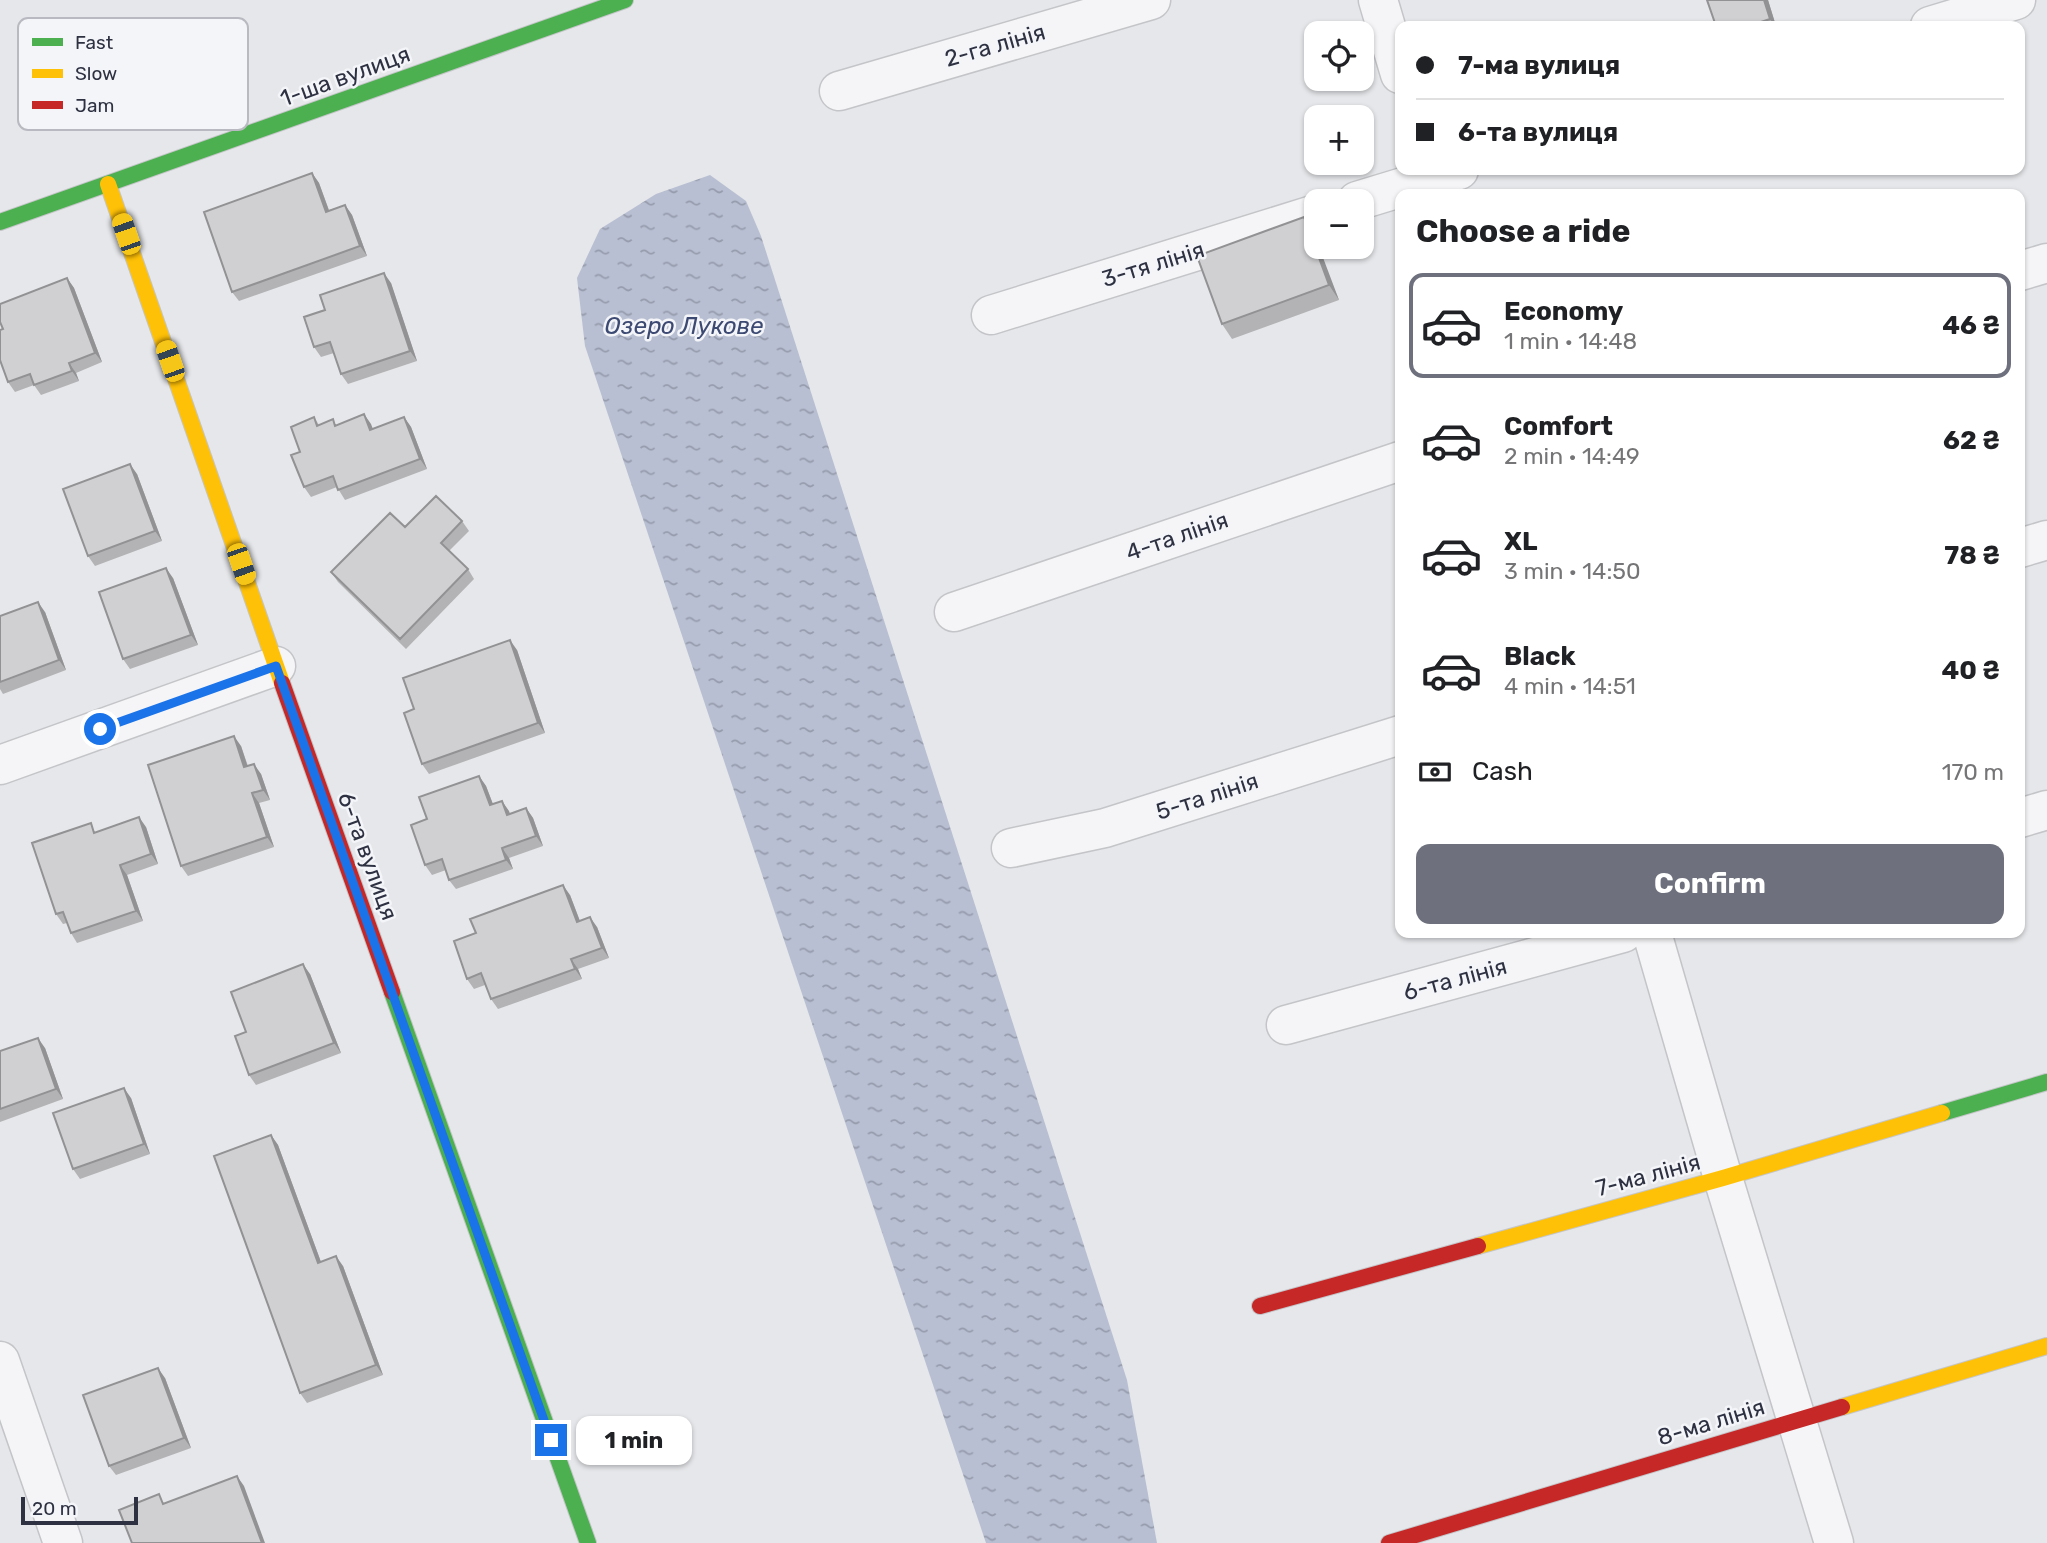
<!DOCTYPE html>
<html lang="en">
<head>
<meta charset="utf-8">
<style>
  body { margin:0; font-family:Rubik,sans-serif; background:#f6f6f6; color:#202124; height:100vh; display:flex; flex-direction:column; font-size:26px; white-space:nowrap }
  * { box-sizing:border-box; margin:0 }
  p { font-size:23px; color:#757577 }
  .icon { flex:none; width:38px; height:38px; fill:none; stroke:currentColor; stroke-width:2; stroke-linecap:round; stroke-linejoin:round }
  .map { position:relative; flex:1; overflow:hidden }
  .side { position:absolute; left:1395px; top:189px; width:630px; height:749px; display:flex; flex-direction:column; background:#fff; border-radius:14px; box-shadow:0 2px 5px #0004 }
  .side>* { flex:none }
  .top-card { position:absolute; left:1395px; top:21px; width:630px; height:154px; border-radius:14px; box-shadow:0 2px 5px #0004; display:grid; align-content:center; height:154px; padding:0 21px; background:#fff }
  .controls { position:absolute; left:1304px; top:21px; display:grid; gap:14px }
  .controls a { display:grid; place-items:center; width:70px; height:70px; border-radius:14px; background:#fff; box-shadow:0 2px 5px #0004; font-size:35px }
  .scale { position:absolute; left:21px; bottom:18px; width:117px; box-sizing:border-box; padding-left:7px; border:4px solid #2e3142; border-top:0; font-size:19px; line-height:24px; white-space:nowrap; color:#2e3142; -webkit-text-stroke:5px #f4f5f8; paint-order:stroke }
  .end { position:absolute; width:32px; height:32px; margin:-16px; border:9px solid #1a73e8; background:#fff; box-shadow:0 0 0 4px #fff }
  .from { border-radius:50% }
  .bubble { position:absolute; height:49px; border-radius:14px; background:#fff; box-shadow:0 2px 5px #0004; font-size:23px; font-weight:700; line-height:49px; text-align:center }
  .car { position:absolute; width:21px; height:42px; margin:-21px -10px; border-radius:9px; box-shadow:0 0 5px 2px #0007; background:linear-gradient(#f5c518 24%,#345 0 40%,#f5c518 0 76%,#345 0 86%,#f5c518 0) }
  .top-card b { display:flex; align-items:center; gap:24px; height:66px; font-size:26px }
  .top-card b+b { border-top:2px solid #e0e0e0 }
  .top-card i { width:18px; height:18px; background:#202124 }
  ul { padding:0; list-style:none }
  li { display:flex; align-items:center; gap:21px; height:105px; margin:0 14px 10px; padding:0 7px; border:4px solid transparent; border-radius:14px }
  li div { flex:1 }
  li b { display:block; font-size:26px }
  li em { font-style:normal; font-weight:700 }
  li.selected { border-color:#6e717d }
  li>.icon { width:63px; height:63px; stroke-width:1.5 }
  h2 { padding:0 21px; font-size:32px; line-height:84px }
  .pay { display:flex; align-items:center; gap:18px; height:77px; padding:0 21px; font-size:26px }
  .pay p { margin-inline-start:auto }
  .action { display:flex; gap:14px; margin-top:auto; padding:14px 21px }
  .action a { flex:1; height:80px; border-radius:14px; background:#6e717d; color:#fff; font-size:28px; font-weight:700; line-height:80px; text-align:center }
  .map>svg:first-child { display:block }
  .water { fill:url(#water-ripples) }
  .lines { fill:none; stroke-linecap:round; stroke-linejoin:round }
  .street-casing { stroke:#c4c5c8; stroke-width:41 }
  .fast-casing { stroke:#c4c5c8; stroke-width:18 }
  .slow-casing { stroke:#c4c5c8; stroke-width:18 }
  .jam-casing { stroke:#c4c5c8; stroke-width:18 }
  .street { stroke:#f5f5f7; stroke-width:38 }
  .fast { stroke:#4caf50; stroke-width:16 }
  .slow { stroke:#ffc107; stroke-width:16 }
  .jam { stroke:#c62828; stroke-width:16 }
  .wall { fill:#b3b3b5 }
  .shaded-wall { fill:#929294 }
  .building { fill:#d0d0d3; stroke:#929294; stroke-width:2 }
  .route { stroke:#1a73e8; stroke-width:9 }
  .labels { text-anchor:middle; dominant-baseline:central; stroke-width:5; stroke-linejoin:round; paint-order:stroke }
  .street-label { font-size:23px; fill:#2e3142; stroke:#f4f5f8 }
  .water-label { font-size:24px; font-style:italic; fill:#3c4972; stroke:#f4f5f8 }
  .key { fill:#f4f5f8; stroke:#b9bac1; stroke-width:2 }
  .key-label { font-size:19px; fill:#2e3142 }
</style>
</head>
<body>
<div class="map">
<svg width="2047" height="1543" viewBox="0 0 2047 1543">
  <defs>
    <pattern id="water-ripples" width="26" height="14" patternUnits="userSpaceOnUse" patternTransform="scale(1.75)"><rect width="26" height="14" fill="#b8bfd2"/><path d="M2 4q2-2 4 0t4 0M15 11q2-2 4 0t4 0" fill="none" stroke="#969cac"/></pattern>
  </defs>
  <rect width="100%" height="100%" fill="#e6e7ea"/>
  <path class="water" d="M710 175 746 201 761 236 1127 1380 1157 1543H986L585 346 577 278 600 229 656 194Z"/>
  <g class="lines">
    <defs>
      <path id="street" d="M1378 0 1400 74
        M1930 26 2016 0
        M839 91 1151 0
        M1357 201 1459 170
        M2020 271 2047 263
        M991 315 1316 214
        M2020 548 2047 540
        M954 612 1400 461
        M0 765 276 666
        M2020 818 2047 810
        M1011 848 1105 828 1400 735
        M1652 933 1723 1178 1834 1543
        M1286 1025 1623 933
        M0 1361 63 1543"/>
      <path id="fast" d="M0 222 625 0
        M392 992 588 1543
        M1942 1113 2047 1082"/>
      <path id="slow" d="M108 184 282 683
        M1478 1246 1723 1178 1942 1113
        M1842 1407 2047 1346"/>
      <path id="jam" d="M282 683 392 992
        M1260 1306 1478 1246
        M1389 1543 1842 1407"/>
    </defs>
    <use href="#street" class="street-casing"/>
    <use href="#fast" class="fast-casing"/>
    <use href="#slow" class="slow-casing"/>
    <use href="#jam" class="jam-casing"/>
    <use href="#street" class="street"/>
    <use href="#fast" class="fast"/>
    <use href="#slow" class="slow"/>
    <use href="#jam" class="jam"/>
  </g>
  <path class="wall" d="M1707 0H1768L1776 26H1716Z
    M312 173 319 183 329 210 345 205 352 215 367 256 239 301 232 292Z
    M1314 232 1316 237V247L1339 300 1232 339 1222 324Z
    M67 278 74 288 102 362 76 373 79 381 41 395 34 385 15 392 8 382 3 329Z
    M391 283 417 361 348 384 341 374 334 353 321 357 314 347 325 310Z
    M364 414 373 429 404 417 411 427 427 469 345 500 337 487 311 497 304 487 300 452 314 417 319 425H337Z
    M137 474 162 541 95 566 88 556Z
    M462 521 469 531 449 551 468 569 474 579 406 649 338 582 331 572 405 527Z
    M173 578 198 645 130 669 123 659Z
    M45 612 66 670 3 694 0 689V616Z
    M517 650 545 733 429 774 422 764 414 709Z
    M241 746 248 766 261 774 270 800 259 803 274 847 188 876 181 866Z
    M479 776 486 786 493 804 502 801 510 814 526 808 533 818 543 846 509 858 513 869 456 889 449 880 446 870 432 875 425 865 427 819Z
    M146 827 158 864 127 875 143 921 77 943 71 933 67 923 63 924 56 914 96 832Z
    M570 895 580 921 597 927 609 958 578 969 582 979 498 1009 491 999 485 985 474 989 467 979 476 933Z
    M310 974 341 1053 256 1085 249 1075 246 1032Z
    M45 1048 63 1099 0 1122V1051Z
    M131 1098 150 1154 80 1179 73 1169Z
    M271 1135 278 1145 321 1262 343 1266 383 1375 307 1403 300 1393Z
    M165 1378 191 1448 116 1475 109 1466Z"/>
  <path class="shaded-wall" d="M1764 0H1768L1776 26H1775L1770 19Z
    M312 173 319 183 333 222 326 212Z
    M345 205 352 215 367 256 360 246Z
    M1304 217 1314 232 1316 237V247H1319L1339 300 1329 285Z
    M384 273 391 283 417 361 410 351Z
    M67 278 74 288 102 362 95 353Z
    M69 363 76 373 79 381 72 371Z
    M364 414 371 424 377 440 370 430Z
    M404 417 411 427 427 469 420 459Z
    M130 464 137 474 162 541 155 531Z
    M166 568 173 578 198 645 191 635Z
    M38 602 45 612 66 670 59 660Z
    M510 640 517 650 545 733 538 723Z
    M234 736 241 746 251 777 244 767Z
    M254 764 261 774 270 800 263 790Z
    M479 776 486 786 497 815 490 805Z
    M252 793 259 803 274 847 267 837Z
    M502 801 509 811 514 825 507 815Z
    M526 808 533 818 543 846 536 836Z
    M139 817 146 827 158 864 151 854Z
    M502 848 509 858 513 869 506 860Z
    M120 865 127 875 143 921 136 911Z
    M563 885 570 895 584 932 577 922Z
    M590 917 597 927 609 958 602 948Z
    M571 959 578 969 582 979 575 969Z
    M303 964 310 974 341 1053 334 1043Z
    M38 1038 45 1048 63 1099 56 1089Z
    M124 1088 131 1098 150 1154 144 1144Z
    M271 1135 278 1145 325 1273 318 1263Z
    M336 1256 343 1266 383 1375 376 1365Z
    M158 1368 165 1378 191 1448 184 1438Z
    M237 1476 244 1486 265 1543H262Z"/>
  <path class="building" d="M1707 0H1764L1770 19 1749 26H1716Z
    M312 173 326 212 345 205 360 246 232 292 204 212Z
    M1304 217 1329 285 1222 324 1197 256Z
    M384 273 410 351 341 374 330 342 314 347 304 317 325 310 320 295Z
    M67 278 95 353 69 363 72 371 34 385 30 374 8 382 0 360V330L3 329 0 322V304Z
    M364 414 370 430 404 417 420 459 338 490 333 476 304 487 291 455 300 452 291 427 314 417 317 426 333 419 335 426Z
    M130 464 155 531 88 556 63 489Z
    M436 496 462 521 441 543 468 569 400 639 331 572 390 513 405 527Z
    M166 568 191 635 123 659 99 592Z
    M38 602 59 660 0 682V616Z
    M510 640 538 723 422 764 404 713 414 709 403 678Z
    M234 736 244 767 254 764 263 790 252 793 267 837 181 866 148 765Z
    M479 776 490 805 502 801 507 815 526 808 536 836 502 848 506 860 449 880 442 859 425 865 411 825 427 819 419 797Z
    M139 817 151 854 120 865 136 911 71 933 63 912 56 914 32 843 91 823 94 833Z
    M563 885 577 922 590 917 602 948 571 959 575 969 491 999 481 973 467 979 454 941 476 933 470 919Z
    M303 964 334 1043 249 1075 235 1036 246 1032 231 992Z
    M38 1038 56 1089 0 1109V1051Z
    M124 1088 144 1144 73 1169 53 1113Z
    M271 1135 318 1263 336 1256 376 1365 300 1393 214 1156Z
    M158 1368 184 1438 109 1466 83 1395Z
    M237 1476 262 1543H132L119 1510 159 1494 163 1504Z"/>
  <g class="lines">
    <path class="route" d="M100 729 276 666 551 1440"/>
  </g>
  <g class="labels">
    <g class="street-label">
      <text transform="translate(995 45) rotate(-16)">2-га лінія</text>
      <text transform="translate(345 76) rotate(-20)">1-ша вулиця</text>
      <text transform="translate(1153 264) rotate(-17)">3-тя лінія</text>
      <text transform="translate(1177 536) rotate(-19)">4-та лінія</text>
      <text transform="translate(1207 796) rotate(-18)">5-та лінія</text>
      <text transform="translate(368 856) rotate(70)">6-та вулиця</text>
      <text transform="translate(1455 979) rotate(-15)">6-та лінія</text>
      <text transform="translate(1648 1175) rotate(-15)">7-ма лінія</text>
      <text transform="translate(1711 1422) rotate(-17)">8-ма лінія</text>
    </g>
    <g class="water-label">
      <text x="684" y="326">Озеро Лукове</text>
    </g>
  </g>
  <rect x="18" y="18" width="230" height="112" rx="10" class="key"/>
  <rect x="32" y="38" width="31" height="8" fill="#4caf50"/>
  <rect x="32" y="69" width="31" height="9" fill="#ffc107"/>
  <rect x="32" y="101" width="31" height="8" fill="#c62828"/>
  <g class="key-label">
    <text x="75" y="49">Fast</text>
    <text x="75" y="80">Slow</text>
    <text x="75" y="112">Jam</text>
  </g>
</svg>
<div class="controls">
<a><svg class="icon" aria-label="locate" viewBox="0 0 24 24"><circle cx="12" cy="12" r="6"/><path d="M12 2v4M12 18v4M2 12h4M18 12h4"/></svg></a>
<a>+</a>
<a>−</a>
</div>
<div class="scale">20 m</div>
<i class="end from" style="left:100px;top:729px"></i>
<i class="end" style="left:551px;top:1440px"></i>
<div class="bubble" style="left:576px;top:1416px;width:116px">1 min</div>
<i class="car" style="left:126px;top:234px;rotate:341deg"></i>
<i class="car" style="left:170px;top:361px;rotate:341deg"></i>
<i class="car" style="left:241px;top:564px;rotate:161deg"></i>
<div class="top-card">
<b><i class="from"></i>7-ма вулиця</b>
<b><i></i>6-та вулиця</b>
</div>
<section class="side">
<h2>Choose a ride</h2>
<ul>
<li class="selected"><svg class="icon" aria-label="car" viewBox="0 0 24 24"><path d="M5 17H2v-5l4-1 3-4h7l3 4 3 1v5h-3M9 17h6M6 11h13"/><circle cx="7" cy="17" r="2"/><circle cx="17" cy="17" r="2"/></svg><div><b>Economy</b><p>1 min · 14:48</p></div><em>46 ₴</em></li>
<li><svg class="icon" aria-label="car" viewBox="0 0 24 24"><path d="M5 17H2v-5l4-1 3-4h7l3 4 3 1v5h-3M9 17h6M6 11h13"/><circle cx="7" cy="17" r="2"/><circle cx="17" cy="17" r="2"/></svg><div><b>Comfort</b><p>2 min · 14:49</p></div><em>62 ₴</em></li>
<li><svg class="icon" aria-label="car" viewBox="0 0 24 24"><path d="M5 17H2v-5l4-1 3-4h7l3 4 3 1v5h-3M9 17h6M6 11h13"/><circle cx="7" cy="17" r="2"/><circle cx="17" cy="17" r="2"/></svg><div><b>XL</b><p>3 min · 14:50</p></div><em>78 ₴</em></li>
<li><svg class="icon" aria-label="car" viewBox="0 0 24 24"><path d="M5 17H2v-5l4-1 3-4h7l3 4 3 1v5h-3M9 17h6M6 11h13"/><circle cx="7" cy="17" r="2"/><circle cx="17" cy="17" r="2"/></svg><div><b>Black</b><p>4 min · 14:51</p></div><em>40 ₴</em></li>
</ul>
<div class="pay"><svg class="icon" aria-label="cash" viewBox="0 0 24 24"><path d="M3 7h18v10H3z"/><circle cx="12" cy="12" r="2"/></svg>Cash<p>170 m</p></div>
<div class="action"><a>Confirm</a></div>
</section>
</div>
</body>
</html>
